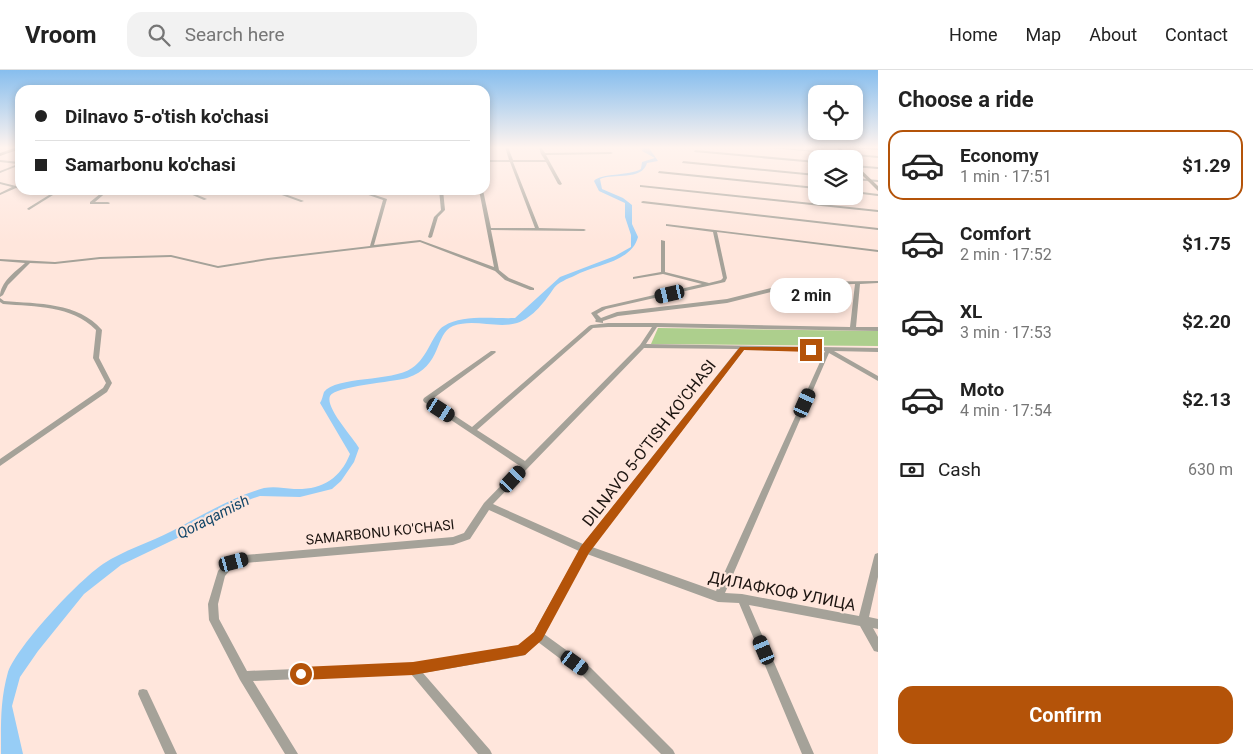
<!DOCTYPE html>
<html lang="en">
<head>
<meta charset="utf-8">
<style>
  body { margin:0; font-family:Roboto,sans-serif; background:#f2f2f2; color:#222; height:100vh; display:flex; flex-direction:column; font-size:19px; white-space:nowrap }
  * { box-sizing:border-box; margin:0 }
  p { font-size:16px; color:#767676 }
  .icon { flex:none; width:28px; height:28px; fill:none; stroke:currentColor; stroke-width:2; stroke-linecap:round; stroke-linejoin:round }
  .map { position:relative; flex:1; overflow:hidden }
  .side { display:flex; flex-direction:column; background:#fff; width:375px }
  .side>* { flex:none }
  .banner { position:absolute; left:15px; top:15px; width:475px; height:110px; border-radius:15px; box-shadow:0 2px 8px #0003; display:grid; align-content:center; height:110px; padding:0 20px; background:#fff }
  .fabs { position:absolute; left:808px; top:15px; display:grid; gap:10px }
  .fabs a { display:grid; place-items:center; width:55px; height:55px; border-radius:10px; background:#fff; box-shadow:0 2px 8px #0003; font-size:25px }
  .end { position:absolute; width:22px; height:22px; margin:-11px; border:6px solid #b45309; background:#fff; box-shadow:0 0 0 2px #fff }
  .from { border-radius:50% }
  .bubble { position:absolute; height:35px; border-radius:15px; background:#fff; box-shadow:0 2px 8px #0003; font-size:16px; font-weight:700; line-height:35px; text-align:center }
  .car { position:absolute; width:15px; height:30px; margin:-15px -8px; border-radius:6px; box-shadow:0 0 4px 1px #0007; background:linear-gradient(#222 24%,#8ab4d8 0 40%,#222 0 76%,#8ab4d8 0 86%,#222 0) }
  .banner b { display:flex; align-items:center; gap:18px; height:48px; font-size:19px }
  .banner b+b { border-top:1px solid #e0e0e0 }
  .banner i { width:12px; height:12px; background:#222 }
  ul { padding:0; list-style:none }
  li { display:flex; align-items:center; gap:15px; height:70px; margin:0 10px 8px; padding:0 10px; border:2px solid transparent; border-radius:15px }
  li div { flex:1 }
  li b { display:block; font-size:19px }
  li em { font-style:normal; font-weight:700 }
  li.current { border-color:#b45309 }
  li>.icon { width:45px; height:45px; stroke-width:1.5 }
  h2 { padding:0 20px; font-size:22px; line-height:60px }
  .pay { display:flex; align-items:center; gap:12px; height:55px; padding:0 20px; font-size:19px }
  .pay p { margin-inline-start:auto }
  .cta { display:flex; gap:10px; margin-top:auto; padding:10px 20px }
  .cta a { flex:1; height:58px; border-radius:15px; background:#b45309; color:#fff; font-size:20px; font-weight:700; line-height:58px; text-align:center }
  header { display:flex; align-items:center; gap:30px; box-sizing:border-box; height:70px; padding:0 25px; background:#fff; border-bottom:1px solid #e0e0e0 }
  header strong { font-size:24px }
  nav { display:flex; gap:28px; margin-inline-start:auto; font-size:18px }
  .search { width:350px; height:45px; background:#f2f2f2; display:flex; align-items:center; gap:12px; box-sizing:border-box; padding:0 18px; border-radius:15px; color:#767676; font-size:19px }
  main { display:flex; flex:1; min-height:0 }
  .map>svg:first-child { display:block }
  .green { fill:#adcf8d }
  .water { fill:#97cdf6 }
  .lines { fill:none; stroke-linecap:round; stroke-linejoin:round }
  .street { fill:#a5a299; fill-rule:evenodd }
  .secondary { fill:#837f71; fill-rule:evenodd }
  .route { fill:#b45309 }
  .labels { text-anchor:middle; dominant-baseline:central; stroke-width:4.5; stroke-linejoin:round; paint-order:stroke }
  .street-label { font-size:14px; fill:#1d1511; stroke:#ffe6dc }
  .water-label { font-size:15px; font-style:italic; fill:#144769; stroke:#ffe6dc }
  .near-street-label { font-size:16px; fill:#1d1511; stroke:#ffe6dc }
</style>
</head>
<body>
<header>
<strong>Vroom</strong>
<div class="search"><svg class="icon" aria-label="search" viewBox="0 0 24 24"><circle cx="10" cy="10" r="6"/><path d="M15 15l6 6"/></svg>Search here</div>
<nav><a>Home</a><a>Map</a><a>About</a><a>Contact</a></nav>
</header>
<main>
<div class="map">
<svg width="878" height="684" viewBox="0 0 878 684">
  <rect width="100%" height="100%" fill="#ffe6dc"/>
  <path class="green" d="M658 258 878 261V276L651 274Z"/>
  <path class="water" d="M643 77H674L649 78 658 91 647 93C642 111 613 103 600 109L602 119 623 128 632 135V154L638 167C631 193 595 194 574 206 569 208 557 213 554 218 546 230 533 248 517 253 496 259 474 248 453 256 434 264 443 296 407 308 394 312 335 316 330 326 325 338 353 367 359 378L354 392 341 411 332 419 300 427 260 426 251 429 192 461 121 495 84 524 38 581 20 607 12 636 23 684H1C1 654 0 631 8 602 19 574 78 511 103 494 124 480 149 473 172 461 201 446 232 427 264 418 274 416 284 418 294 419 322 420 340 409 350 384L320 333C322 330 323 325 324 322 336 306 392 312 412 298 428 288 433 262 444 256 463 244 494 249 515 248L560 207 615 186 631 177V165L625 147V133L599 121 594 111C601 103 629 106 641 99L642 92 655 88 642 81Z"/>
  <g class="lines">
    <path class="street" d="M505 77H508L513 90H545L541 84 539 77H541L545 83 611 82 613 83 611 84 546 85 562 114 560 115 558 114 546 92H513L539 158 584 159 586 160 584 161 491 160 499 200 509 208 534 218V220H530L505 210 495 201 420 172 268 190 218 198 171 187 100 189 55 194 30 193 8 215 3 225 0 227C0 212 15 202 25 193L0 191V189L55 192 100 187 171 185 218 196 268 188 370 176 383 130 354 120H360L387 129 374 175 420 170 494 197 479 120H483L491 158H535L510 92H485V90H509Z
      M762 77H770L878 86V88Z
      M695 80 816 91V93L694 82Z
      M0 90 20 92V95L0 103V101L18 94 0 92Z
      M683 91 816 104V106L682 93Z
      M854 95 878 97V99L854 97Z
      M659 101 816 117V119L658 103Z
      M854 108 878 110V112L854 110Z
      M0 112 20 117V119L16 118 0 125V123L12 117 0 114Z
      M640 115 878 140V142L641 117H640Z
      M27 120H35L52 123 56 120H61L29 140 27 139 28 138 49 125Z
      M105 120H109L95 132H108L110 133 109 134H90V132Z
      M181 120H186L207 129 204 130Z
      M268 120H274L304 131 301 132Z
      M439 120H443L445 140 438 147 432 167 430 168 428 167 434 147 441 140Z
      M854 121 878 124V126L854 123Z
      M643 131 878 158V160L642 133 641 132Z
      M666 154 878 180V182L717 162 727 208 725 212 606 239 597 244 601 248 617 242 727 229 795 212 878 211V213L860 214 856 257H878V261L657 257 646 274 878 278V282L834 281 878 306V311L829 283 725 523 742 524 859 546 874 487 875 484 878 483V507L869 547 878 549V559L873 558 878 567V582L874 581 860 556 749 535 814 684H802L739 533 718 532 587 484 544 564 591 598 673 680 675 684H661L583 606 538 572 525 585 521 586 423 603 490 680 492 684H478L411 604 253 611 298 684H285L240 610 209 550 208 534 218 501 225 493 245 485 453 467 464 463 484 433 520 396 424 332 423 330 424 328 491 281H495L496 282 495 283 431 330 472 357 589 256 591 255 608 253H656L850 257 855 214 795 216 727 233 618 246 603 251V253L596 252 595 251 596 250 591 243 602 237 702 214 663 204 633 209V207L661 202V170L665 171V202L709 213 721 210 723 208 713 162 667 156H666ZM608 257H652L640 275 525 391 477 360 593 258ZM644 278 738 279 583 474 493 434ZM744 280 825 281 716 521 592 477ZM489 440 579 481 534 562 519 576 413 594 247 601 219 549 218 534 225 506 231 499 245 493 453 475 470 469Z
      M0 228 4 231C38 234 78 232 102 260L99 288 112 313 107 322 0 396V389L103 318 106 313 93 288 96 260C71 235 36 237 3 234L0 232Z
      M143 619 147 620 177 684H165L138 624 139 620Z"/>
    <path class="secondary" d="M17 77H20V79L0 86V83Z
      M836 77H840L851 89H846Z
      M850 77 878 78V80L852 78Z
      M854 93 878 116V121L854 97Z"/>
  </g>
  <linearGradient id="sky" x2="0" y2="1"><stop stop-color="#87beee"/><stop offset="0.45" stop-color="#fff4ef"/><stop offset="1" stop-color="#fff4ef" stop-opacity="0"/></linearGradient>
  <rect width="878" height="172" fill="url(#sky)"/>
  <path class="route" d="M740 277H811L815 280 811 282 744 280 589 483 542 570 525 585 413 605 301 610 296 608 294 604 296 599 301 597 413 592 518 575 534 562 581 476Z"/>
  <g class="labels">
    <g class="street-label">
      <text transform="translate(380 462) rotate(-6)">SAMARBONU KO'CHASI</text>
    </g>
    <g class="water-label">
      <text transform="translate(213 447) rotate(-27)">Qoraqamish</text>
    </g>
    <g class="near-street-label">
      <text transform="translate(649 373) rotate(-52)">DILNAVO 5-O'TISH KO'CHASI</text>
      <text transform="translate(782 521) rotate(11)">ДИЛАФКОФ УЛИЦА</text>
    </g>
  </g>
</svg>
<div class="fabs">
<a><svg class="icon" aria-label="locate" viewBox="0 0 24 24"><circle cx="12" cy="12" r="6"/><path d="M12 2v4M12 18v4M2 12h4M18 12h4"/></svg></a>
<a><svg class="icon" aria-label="layers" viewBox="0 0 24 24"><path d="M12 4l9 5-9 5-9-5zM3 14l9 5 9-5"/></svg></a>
</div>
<i class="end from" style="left:301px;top:604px"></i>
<i class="end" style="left:811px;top:280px"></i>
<div class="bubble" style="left:770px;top:208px;width:82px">2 min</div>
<i class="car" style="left:670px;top:224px;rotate:257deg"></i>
<i class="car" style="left:805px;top:333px;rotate:24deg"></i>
<i class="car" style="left:441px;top:340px;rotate:123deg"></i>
<i class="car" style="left:513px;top:409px;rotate:43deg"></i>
<i class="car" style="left:234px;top:492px;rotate:75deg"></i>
<i class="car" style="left:764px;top:580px;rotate:337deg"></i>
<i class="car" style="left:575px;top:593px;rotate:126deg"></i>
<div class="banner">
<b><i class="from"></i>Dilnavo 5-o'tish ko'chasi</b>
<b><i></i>Samarbonu ko'chasi</b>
</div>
</div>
<section class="side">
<h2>Choose a ride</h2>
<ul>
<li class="current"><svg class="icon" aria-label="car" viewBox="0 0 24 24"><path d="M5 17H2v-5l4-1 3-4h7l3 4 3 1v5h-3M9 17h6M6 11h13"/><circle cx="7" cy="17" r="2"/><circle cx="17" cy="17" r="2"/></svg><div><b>Economy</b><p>1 min · 17:51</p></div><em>$1.29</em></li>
<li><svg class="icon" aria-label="car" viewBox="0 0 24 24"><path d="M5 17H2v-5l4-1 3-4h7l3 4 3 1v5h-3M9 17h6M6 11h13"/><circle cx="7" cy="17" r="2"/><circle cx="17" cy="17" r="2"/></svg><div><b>Comfort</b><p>2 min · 17:52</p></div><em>$1.75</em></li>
<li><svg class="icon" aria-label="car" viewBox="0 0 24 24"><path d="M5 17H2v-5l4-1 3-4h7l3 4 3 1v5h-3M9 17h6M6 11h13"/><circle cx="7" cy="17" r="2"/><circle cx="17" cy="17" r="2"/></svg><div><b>XL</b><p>3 min · 17:53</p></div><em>$2.20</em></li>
<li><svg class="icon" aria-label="car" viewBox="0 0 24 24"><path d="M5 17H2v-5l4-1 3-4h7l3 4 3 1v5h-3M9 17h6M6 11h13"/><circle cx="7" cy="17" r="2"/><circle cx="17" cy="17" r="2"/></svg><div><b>Moto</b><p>4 min · 17:54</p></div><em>$2.13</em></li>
</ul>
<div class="pay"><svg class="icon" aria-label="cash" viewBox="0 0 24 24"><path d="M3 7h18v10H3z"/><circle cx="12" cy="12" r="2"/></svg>Cash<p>630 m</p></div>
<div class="cta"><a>Confirm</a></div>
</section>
</main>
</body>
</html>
